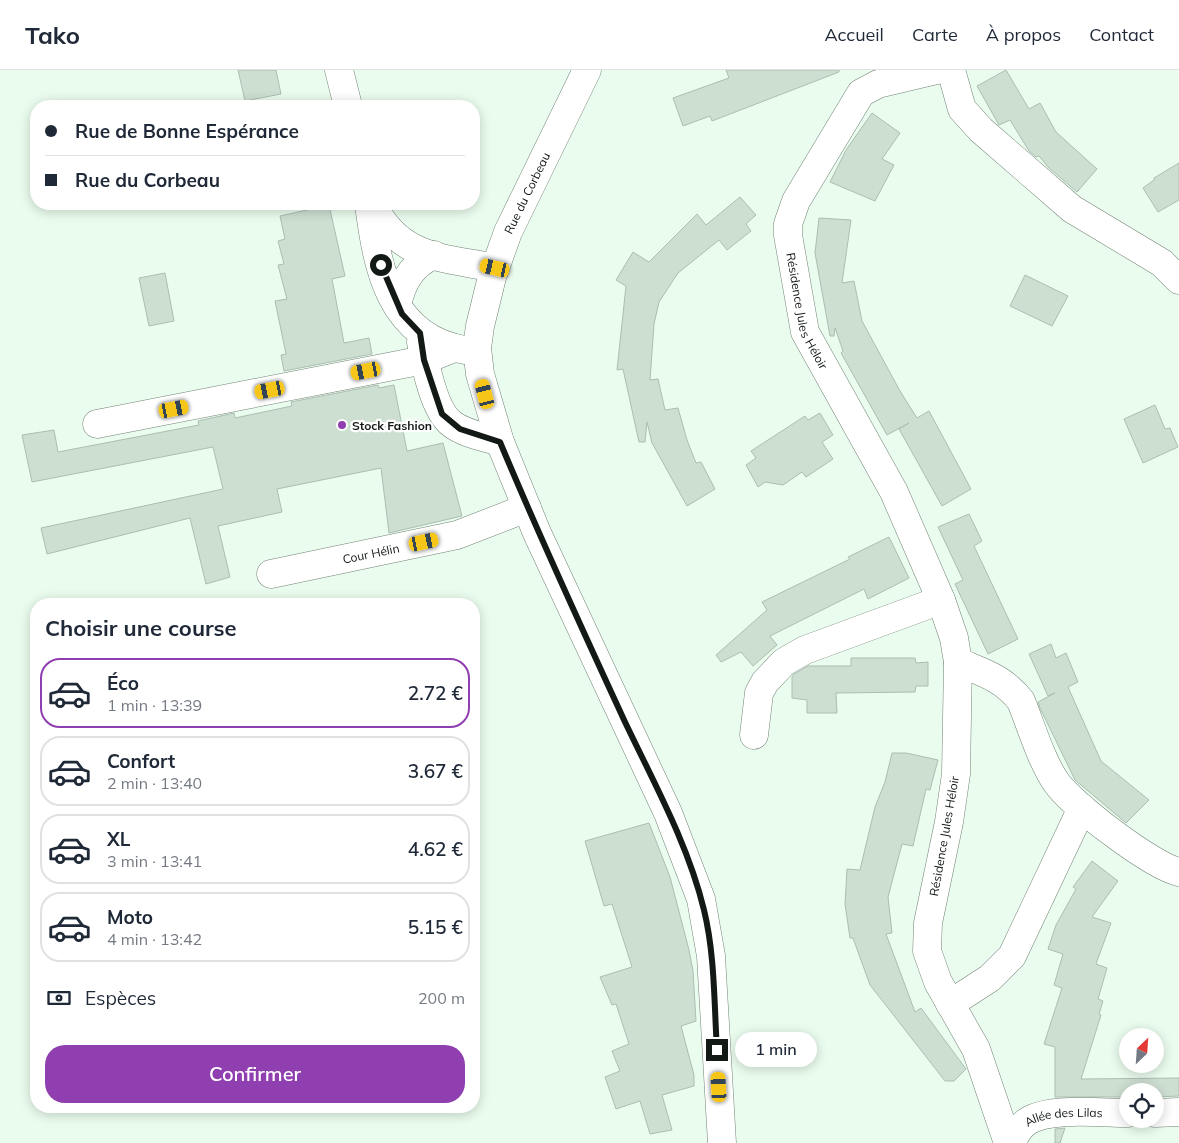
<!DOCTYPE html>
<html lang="fr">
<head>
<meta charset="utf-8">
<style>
  body { margin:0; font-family:Mulish,sans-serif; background:#f2f2f3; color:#1f2937; height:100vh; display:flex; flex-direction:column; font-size:19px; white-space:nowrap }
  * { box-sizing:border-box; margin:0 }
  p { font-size:16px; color:#747a83 }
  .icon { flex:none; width:28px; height:28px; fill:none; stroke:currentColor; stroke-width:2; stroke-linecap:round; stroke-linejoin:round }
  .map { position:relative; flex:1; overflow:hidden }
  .panel { position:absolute; left:30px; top:528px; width:450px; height:515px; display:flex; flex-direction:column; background:#fff; border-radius:20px; box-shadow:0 2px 12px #0003 }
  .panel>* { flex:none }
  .banner { position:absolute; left:30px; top:30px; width:450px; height:110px; border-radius:20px; box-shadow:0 2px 12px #0003; display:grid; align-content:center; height:110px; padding:0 15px; background:#fff }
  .needle { width:32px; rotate:25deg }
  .controls { position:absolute; left:1119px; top:958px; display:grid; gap:10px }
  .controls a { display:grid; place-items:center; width:45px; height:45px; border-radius:50%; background:#fff; box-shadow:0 2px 12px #0003; font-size:25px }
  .end { position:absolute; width:22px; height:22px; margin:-11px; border:6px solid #131914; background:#fff; box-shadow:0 0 0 2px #fff }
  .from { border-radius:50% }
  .bubble { position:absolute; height:35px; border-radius:18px; background:#fff; box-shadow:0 2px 12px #0003; font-size:16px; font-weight:600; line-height:35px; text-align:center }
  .car { position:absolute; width:15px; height:30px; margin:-15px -8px; border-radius:6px; box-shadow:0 0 4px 1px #0007; background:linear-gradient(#f5c518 24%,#345 0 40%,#f5c518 0 76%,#345 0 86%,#f5c518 0) }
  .banner b { display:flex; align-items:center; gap:18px; height:48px; font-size:19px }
  .banner b+b { border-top:1px solid #e0e1e3 }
  .banner i { width:12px; height:12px; background:#1f2937 }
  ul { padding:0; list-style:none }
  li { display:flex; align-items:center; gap:15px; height:70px; margin:0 10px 8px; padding:0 5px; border:2px solid #e0e1e3; border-radius:20px }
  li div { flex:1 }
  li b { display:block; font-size:19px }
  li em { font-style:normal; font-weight:600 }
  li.on { border-color:#8f3faf }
  li>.icon { width:45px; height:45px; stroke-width:1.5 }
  h2 { padding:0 15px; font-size:22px; line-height:60px }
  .pay { display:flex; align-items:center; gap:12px; height:55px; padding:0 15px; font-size:19px }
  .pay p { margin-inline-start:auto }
  .button { display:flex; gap:10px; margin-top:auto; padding:10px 15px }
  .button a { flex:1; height:58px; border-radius:20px; background:#8f3faf; color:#fff; font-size:20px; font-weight:600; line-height:58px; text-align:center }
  header { display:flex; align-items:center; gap:30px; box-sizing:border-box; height:70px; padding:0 25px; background:#fff; border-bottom:1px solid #e0e1e3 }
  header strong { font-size:24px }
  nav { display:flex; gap:28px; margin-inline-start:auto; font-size:18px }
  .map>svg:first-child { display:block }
  .building { fill:#cddfd1; stroke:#adbeb1 }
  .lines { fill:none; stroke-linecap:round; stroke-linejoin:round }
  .minor-casing { stroke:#728276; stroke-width:29 }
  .minor { stroke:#fff; stroke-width:28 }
  .route { stroke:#131914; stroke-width:6 }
  .poi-dot { fill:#8f3faf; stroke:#fff; stroke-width:2 }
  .labels { text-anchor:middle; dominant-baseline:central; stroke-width:4.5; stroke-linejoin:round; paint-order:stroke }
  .street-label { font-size:12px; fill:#131914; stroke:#fff }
  .poi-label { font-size:12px; font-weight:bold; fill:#131914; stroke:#fff; text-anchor:start }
</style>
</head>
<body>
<header>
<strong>Tako</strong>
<nav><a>Accueil</a><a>Carte</a><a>À propos</a><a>Contact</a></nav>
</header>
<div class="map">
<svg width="1179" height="1073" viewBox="0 0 1179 1073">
  <rect width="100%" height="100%" fill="#eafcee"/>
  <path class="building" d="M238 0H276L281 24 245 31Z
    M726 0H839V2L712 51 710 46 683 56 673 28 729 8Z
    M1006 0 1029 39 1040 33 1056 62 1097 99 1077 122 1048 97 1039 86 1036 87 1029 81 1010 50 999 55 977 16Z
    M872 43 900 63 882 89 894 95 875 131 830 112 846 80Z
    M1179 93V130L1158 142 1143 118 1154 110V108Z
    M740 127 756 145 746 154 751 161 727 180 719 170 678 203 659 232 654 254 650 310 658 309 665 340 678 338 687 370 696 393 701 392 715 419 687 436 652 373 647 352 645 372H639L623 299 617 300 626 216 616 210 633 182 649 192 697 144 706 155Z
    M329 135 345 206 332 209 344 273 369 268 372 284 284 301 281 285 286 284 275 231 287 229 278 195 284 194 278 171 285 169 280 146Z
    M819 148 851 150 842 213 854 211 862 251 900 321 917 348 929 341 971 419 942 436 899 359 909 353 887 365 841 283 843 281 835 258 834 266H830L815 183Z
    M165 203 174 251 149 256 139 208Z
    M1025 205 1068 226 1052 256 1010 236Z
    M378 315 379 318 394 315 407 381 443 373 462 446 389 463 381 398 277 419 282 442 218 456 230 507 206 514 190 448 47 484 41 458 223 419 213 377 32 412 22 365 54 360 58 382 199 355 198 351 234 343 235 348 292 336 291 332Z
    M1155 335 1165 359 1170 358 1178 377 1143 393 1124 349Z
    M820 343 833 365 822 372 833 389 806 407 802 402 783 415 765 412 758 417 746 395 756 388 751 381 805 346 808 350Z
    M969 444 982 471 974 476 1018 569 988 584 955 514 963 510 938 457Z
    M889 467 909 508 868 529 864 519 770 566 777 575 753 596 741 582 721 592 716 585 767 540 762 532 850 489 848 487Z
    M1051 574 1056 588 1066 583 1078 612 1068 617 1101 691 1149 730 1126 753 1075 710 1040 638 1038 632 1055 623 1048 626 1029 584Z
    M851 588H915L916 593 928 592V616H916L915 622 836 623 837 643H807V630L792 628V607L794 604 808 596H851Z
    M892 683H906L938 690 930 720 926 719 913 776 902 774 888 827 892 863 886 864 915 942 921 938 966 999 954 1011H945L870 915 853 868H850L845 834 847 799 860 800 875 737 885 712Z
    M649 753 670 807 689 880 693 901 696 951 681 956 694 1005V1016L662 1025 672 1060 650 1064 640 1031 616 1039 605 1007 620 1001 612 981 629 974 616 934 612 935 600 907 632 897 612 834 604 836 585 771Z
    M1092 791 1118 811 1092 847 1111 853 1096 894 1107 898 1098 929 1103 931 1099 944 1101 945 1081 1009 1179 1008V1026L1155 1027V1021H1128V1027H1055V977L1044 974 1062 918 1054 915 1063 884 1048 879 1056 855 1076 819 1073 817Z
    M1065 1058 1060 1073H1055V1059Z"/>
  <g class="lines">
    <defs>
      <g id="minor">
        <path d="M339 0 348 36"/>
        <path d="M587 0 508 162 492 207 480 256 477 278 480 304 500 372 537 463 668 743 701 829 711 886 722 1073"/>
        <path id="s1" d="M937 0 878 14 861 23 796 131 788 154V165L805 262 894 422 941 530 954 568 958 592 956 704 949 752 928 853 927 881 938 912 976 979 1008 1073"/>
        <path d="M951 0 962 39 981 60 1072 139 1162 193 1179 210"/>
        <path d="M369 134C377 198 390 268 465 280"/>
        <path d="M372 134C400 189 441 187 495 198"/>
        <path d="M397 235C402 212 412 194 434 185"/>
        <path d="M421 272C425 294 434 341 452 354 465 364 485 367 500 372"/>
        <path d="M97 354 424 290 454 278"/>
        <path id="s2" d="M271 504 457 465 527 438"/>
        <path d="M958 592C984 603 1003 608 1021 631 1031 656 1041 690 1056 712 1072 735 1152 796 1179 802"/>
        <path d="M754 665 759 623 765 612 784 592 805 580 941 530"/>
        <path d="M950 934 990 908 1012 886 1082 738"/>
        <path d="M1155 1043 1179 1042"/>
        <path id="s3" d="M1012 1073C1015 1065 1020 1056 1028 1051 1050 1037 1101 1043 1128 1043"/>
      </g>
    </defs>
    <use href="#minor" class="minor-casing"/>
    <use href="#minor" class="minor"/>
  </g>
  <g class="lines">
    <path class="route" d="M381 195 402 244 420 263 424 290 442 344 460 359 500 372C539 466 582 559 625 652 654 713 688 774 704 840 715 885 714 933 717 980"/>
  </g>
  <circle class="poi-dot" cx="342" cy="355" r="5"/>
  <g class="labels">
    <g class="street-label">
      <text transform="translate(527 123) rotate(-64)">Rue du Corbeau</text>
      <text stroke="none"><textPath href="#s1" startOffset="320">Résidence Jules Héloir</textPath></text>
      <text stroke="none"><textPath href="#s2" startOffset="102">Cour Hélin</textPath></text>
      <text transform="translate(944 766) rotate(-80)">Résidence Jules Héloir</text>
      <text stroke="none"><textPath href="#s3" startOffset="64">Allée des Lilas</textPath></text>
    </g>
    <g class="poi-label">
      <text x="352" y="355">Stock Fashion</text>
    </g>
  </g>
</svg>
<div class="controls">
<a><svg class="needle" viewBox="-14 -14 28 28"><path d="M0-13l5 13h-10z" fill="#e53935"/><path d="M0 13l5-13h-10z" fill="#747a83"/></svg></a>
<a><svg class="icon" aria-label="locate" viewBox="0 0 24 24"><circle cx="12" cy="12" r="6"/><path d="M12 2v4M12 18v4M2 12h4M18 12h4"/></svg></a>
</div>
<i class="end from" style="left:381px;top:195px"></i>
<i class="end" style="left:717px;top:980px"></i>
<div class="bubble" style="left:735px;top:962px;width:82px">1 min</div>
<i class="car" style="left:495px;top:198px;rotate:283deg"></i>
<i class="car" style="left:366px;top:301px;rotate:259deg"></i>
<i class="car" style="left:270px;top:320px;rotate:259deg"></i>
<i class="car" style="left:485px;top:324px;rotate:346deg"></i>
<i class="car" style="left:174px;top:339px;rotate:79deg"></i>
<i class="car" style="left:424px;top:472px;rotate:78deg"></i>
<i class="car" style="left:719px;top:1017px;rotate:357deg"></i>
<div class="banner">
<b><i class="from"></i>Rue de Bonne Espérance</b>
<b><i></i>Rue du Corbeau</b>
</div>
<section class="panel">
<h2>Choisir une course</h2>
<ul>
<li class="on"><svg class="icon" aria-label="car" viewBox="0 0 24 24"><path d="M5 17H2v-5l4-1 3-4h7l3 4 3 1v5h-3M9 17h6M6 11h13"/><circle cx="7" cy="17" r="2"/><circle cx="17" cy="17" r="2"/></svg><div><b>Éco</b><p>1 min · 13:39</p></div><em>2.72 €</em></li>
<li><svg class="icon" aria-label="car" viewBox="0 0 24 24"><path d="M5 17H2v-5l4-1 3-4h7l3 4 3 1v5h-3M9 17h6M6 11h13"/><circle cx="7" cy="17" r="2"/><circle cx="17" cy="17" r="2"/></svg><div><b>Confort</b><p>2 min · 13:40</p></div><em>3.67 €</em></li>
<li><svg class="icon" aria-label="car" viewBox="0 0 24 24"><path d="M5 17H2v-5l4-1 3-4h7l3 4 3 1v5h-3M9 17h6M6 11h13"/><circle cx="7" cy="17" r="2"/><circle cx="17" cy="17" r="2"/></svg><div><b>XL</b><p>3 min · 13:41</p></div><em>4.62 €</em></li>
<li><svg class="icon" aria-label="car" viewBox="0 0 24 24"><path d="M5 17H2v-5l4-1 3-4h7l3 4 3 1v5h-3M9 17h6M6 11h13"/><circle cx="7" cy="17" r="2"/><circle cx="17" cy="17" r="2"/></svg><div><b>Moto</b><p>4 min · 13:42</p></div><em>5.15 €</em></li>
</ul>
<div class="pay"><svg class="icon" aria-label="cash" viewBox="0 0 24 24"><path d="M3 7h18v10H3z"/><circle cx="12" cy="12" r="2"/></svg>Espèces<p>200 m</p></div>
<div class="button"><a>Confirmer</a></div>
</section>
</div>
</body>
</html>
